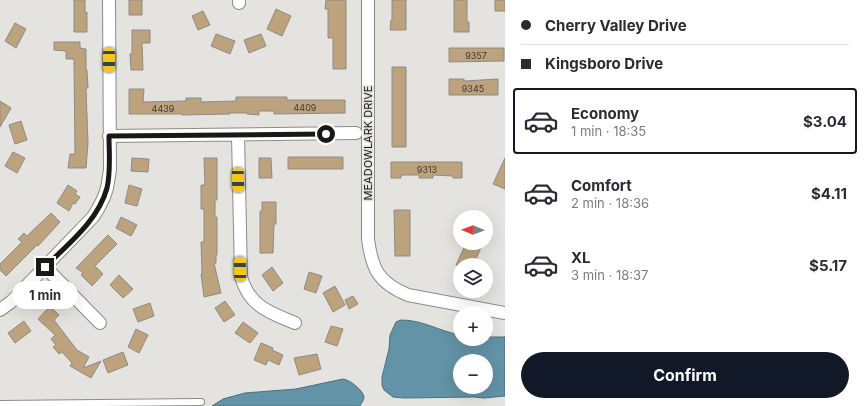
<!DOCTYPE html>
<html lang="en">
<head>
<meta charset="utf-8">
<style>
  body { margin:0; font-family:Inter,sans-serif; background:#f2f2f3; color:#2b2b33; height:100vh; display:flex; flex-direction:column; font-size:15px; white-space:nowrap }
  * { box-sizing:border-box; margin:0 }
  p { font-size:13px; color:#7c7c81 }
  .icon { flex:none; width:22px; height:22px; fill:none; stroke:currentColor; stroke-width:2; stroke-linecap:round; stroke-linejoin:round }
  .map { position:relative; flex:1; overflow:hidden }
  .side { display:flex; flex-direction:column; background:#fff; width:360px }
  .side>* { flex:none }
  .banner { display:grid; align-content:center; height:88px; padding:0 16px; background:#fff }
  .needle { width:26px; rotate:271deg }
  .tools { position:absolute; left:453px; top:210px; display:grid; gap:8px }
  .tools a { display:grid; place-items:center; width:40px; height:40px; border-radius:50%; background:#fff; box-shadow:0 4px 16px #0002; font-size:20px }
  .end { position:absolute; width:18px; height:18px; margin:-9px; border:5px solid #191817; background:#fff; box-shadow:0 0 0 2px #fff }
  .from { border-radius:50% }
  .bubble { position:absolute; height:28px; border-radius:14px; background:#fff; box-shadow:0 4px 16px #0002; font-size:13px; font-weight:700; line-height:28px; text-align:center }
  .car { position:absolute; width:12px; height:24px; margin:-12px -6px; border-radius:5px; box-shadow:0 0 3px 1px #0007; background:linear-gradient(#f5c518 24%,#345 0 40%,#f5c518 0 76%,#345 0 86%,#f5c518 0) }
  .banner b { display:flex; align-items:center; gap:14px; height:38px; font-size:15px }
  .banner b+b { border-top:1px solid #e1e1e2 }
  .banner i { width:10px; height:10px; background:#2b2b33 }
  ul { padding:0; list-style:none }
  li { display:flex; align-items:center; gap:12px; height:66px; margin:0 8px 6px; padding:0 8px; border:2px solid transparent; border-radius:4px }
  li div { flex:1 }
  li b { display:block; font-size:15px }
  li em { font-style:normal; font-weight:700 }
  li.current { border-color:#111827 }
  li>.icon { width:36px; height:36px; stroke-width:1.5 }
  .button { display:flex; gap:8px; margin-top:auto; padding:8px 16px }
  .button a { flex:1; height:46px; border-radius:24px; background:#111827; color:#fff; font-size:16px; font-weight:700; line-height:46px; text-align:center }
  main { display:flex; flex:1; min-height:0 }
  .map>svg:first-child { display:block }
  .water { fill:#6393a6; stroke:#4d6e7b; fill-rule:evenodd }
  .building { fill:#bca27d; stroke:#8e8b88 }
  .lines { fill:none; stroke-linecap:round; stroke-linejoin:round }
  .lane-casing { stroke:#8d8a87; stroke-width:8 }
  .street-casing { stroke:#8d8a87; stroke-width:14 }
  .lane { stroke:#fff; stroke-width:6 }
  .street { stroke:#fff; stroke-width:12 }
  .route { stroke:#191817; stroke-width:5 }
  .labels { text-anchor:middle; dominant-baseline:central; stroke-width:3.5; stroke-linejoin:round; paint-order:stroke }
  .number-label { font-size:9px; fill:#423a30 }
  .street-label { font-size:11px; fill:#191817; stroke:#e5e3df }
</style>
</head>
<body>
<main>
<div class="map">
<svg width="505" height="406" viewBox="0 0 505 406">
  <rect width="100%" height="100%" fill="#e5e3df"/>
  <path class="water" d="M401 320C423 320 439 331 460 335V339H486V337H505V396L484 398 474 397 404 398 393 397 384 390 382 385V377L389 349 390 335 396 322ZM460 361H486V387H460Z
    M343 379C350 380 363 390 364 397 364 401 361 403 360 406H212L223 399 245 393 296 389Z"/>
  <path class="building" d="M74 0H85V12H87V32H74Z
    M129 0H142V15H129Z
    M326 0H346V69H333V38H328V9H325Z
    M392 0H406V30H390L391 20H392Z
    M454 0H467V22H469V32H454Z
    M495 0H505V11H495Z
    M276 9 291 16 282 36 267 29Z
    M203 11 210 25 198 30 192 16Z
    M15 23 26 29 16 48 5 41Z
    M132 30H150V43H142L143 70H131L130 54 132 53Z
    M216 34 235 41 230 54 211 46Z
    M261 34 266 46 249 53 244 40Z
    M54 42H80V48L86 49V70H87L88 88H86L88 143 86 168H68L70 154H75L74 59H66V51L54 50Z
    M449 48H504V61L449 62Z
    M392 67H406V147H392Z
    M449 79H464V81L498 79V95H449Z
    M129 89H144L143 102 186 101V98H201V102L236 101V97H287V100H345V113L274 114V111H259V115L247 114V113H229L230 114 182 115V114H129Z
    M0 101 11 108 0 127Z
    M21 121 27 140 15 144 9 125Z
    M13 152 25 158 17 173 5 166Z
    M288 157H343V169H288Z
    M132 158 149 159 148 172 131 171Z
    M204 158H217V200H215V217H217V255H216V263H214L221 293 204 297 201 274H202L201 242H204V209H201V185H205Z
    M259 158H271L272 178H259Z
    M505 158V189L493 184Z
    M391 162H462V178H453V176L433 175V178H419V175H401V178H391Z
    M68 185 77 191 75 194 80 197 75 204 73 203 69 211 57 203Z
    M129 185 142 189 137 206 125 203Z
    M262 202H276V224H274L273 253H260V211H262Z
    M394 210H410V256H395Z
    M51 213 60 222 38 246 37 245 6 276 0 270V264L22 242 18 239 24 233 27 236Z
    M121 217 137 225 131 236 116 228Z
    M108 235 117 244 95 266 103 274 92 286 81 275 83 273 76 268Z
    M466 243H483L476 259 474 258 471 265H456Z
    M272 267 283 283 273 291 262 275Z
    M309 272 322 276 316 293 304 289Z
    M119 275 133 289 123 298 110 285Z
    M335 286 345 305 333 312 323 293Z
    M353 296 358 304 349 309 345 300Z
    M225 301 235 315 224 322 215 308Z
    M150 303 154 316 138 322 133 309Z
    M50 306 59 315 54 320 77 350 89 357 83 368 101 361 91 378 70 366 72 363 62 352 59 354 53 347 56 345 51 339 55 335 38 319Z
    M24 321 31 331 15 343 8 333Z
    M243 322 258 333 250 343 235 333Z
    M331 326 343 329 337 346 325 342Z
    M136 329 148 335 139 353 128 347Z
    M261 343 273 348 272 350 283 355 279 365 268 360 266 365 254 360Z
    M123 352 128 365 108 373 103 360Z
    M317 354 321 369 299 375 294 358Z"/>
  <g class="lines">
    <defs>
      <path id="lane" d="M0 404 201 402"/>
      <path id="street" d="M368 0V239C372 270 379 283 408 295L505 313
        M239 3V0
        M238 135 241 277C250 307 269 312 295 323
        M109 136 356 133
        M45 267 100 323
        M0 310 11 302 93 217 98 209 104 197 107 188 110 170 109 0"/>
    </defs>
    <use href="#lane" class="lane-casing"/>
    <use href="#street" class="street-casing"/>
    <use href="#lane" class="lane"/>
    <use href="#street" class="street"/>
  </g>
  <g class="lines">
    <path class="route" d="M45 267C68 244 98 221 107 188 111 171 109 153 109 136L326 134"/>
  </g>
  <g class="labels">
    <g class="number-label">
      <text x="476" y="55">9357</text>
      <text x="473" y="88">9345</text>
      <text x="305" y="107">4409</text>
      <text x="163" y="108">4439</text>
      <text x="427" y="169">9313</text>
    </g>
    <g class="street-label">
      <text transform="translate(368 143) rotate(-90)">MEADOWLARK DRIVE</text>
    </g>
  </g>
</svg>
<div class="tools">
<a><svg class="needle" viewBox="-14 -14 28 28"><path d="M0-13l5 13h-10z" fill="#e53935"/><path d="M0 13l5-13h-10z" fill="#7c7c81"/></svg></a>
<a><svg class="icon" aria-label="layers" viewBox="0 0 24 24"><path d="M12 4l9 5-9 5-9-5zM3 14l9 5 9-5"/></svg></a>
<a>+</a>
<a>−</a>
</div>
<i class="end from" style="left:326px;top:134px"></i>
<i class="end" style="left:45px;top:267px"></i>
<div class="bubble" style="left:12px;top:281px;width:66px">1 min</div>
<i class="car" style="left:109px;top:60px;rotate:180deg"></i>
<i class="car" style="left:238px;top:180px;rotate:179deg"></i>
<i class="car" style="left:240px;top:269px;rotate:359deg"></i>
</div>
<section class="side">
<div class="banner">
<b><i class="from"></i>Cherry Valley Drive</b>
<b><i></i>Kingsboro Drive</b>
</div>
<ul>
<li class="current"><svg class="icon" aria-label="car" viewBox="0 0 24 24"><path d="M5 17H2v-5l4-1 3-4h7l3 4 3 1v5h-3M9 17h6M6 11h13"/><circle cx="7" cy="17" r="2"/><circle cx="17" cy="17" r="2"/></svg><div><b>Economy</b><p>1 min · 18:35</p></div><em>$3.04</em></li>
<li><svg class="icon" aria-label="car" viewBox="0 0 24 24"><path d="M5 17H2v-5l4-1 3-4h7l3 4 3 1v5h-3M9 17h6M6 11h13"/><circle cx="7" cy="17" r="2"/><circle cx="17" cy="17" r="2"/></svg><div><b>Comfort</b><p>2 min · 18:36</p></div><em>$4.11</em></li>
<li><svg class="icon" aria-label="car" viewBox="0 0 24 24"><path d="M5 17H2v-5l4-1 3-4h7l3 4 3 1v5h-3M9 17h6M6 11h13"/><circle cx="7" cy="17" r="2"/><circle cx="17" cy="17" r="2"/></svg><div><b>XL</b><p>3 min · 18:37</p></div><em>$5.17</em></li>
</ul>
<div class="button"><a>Confirm</a></div>
</section>
</main>
</body>
</html>
